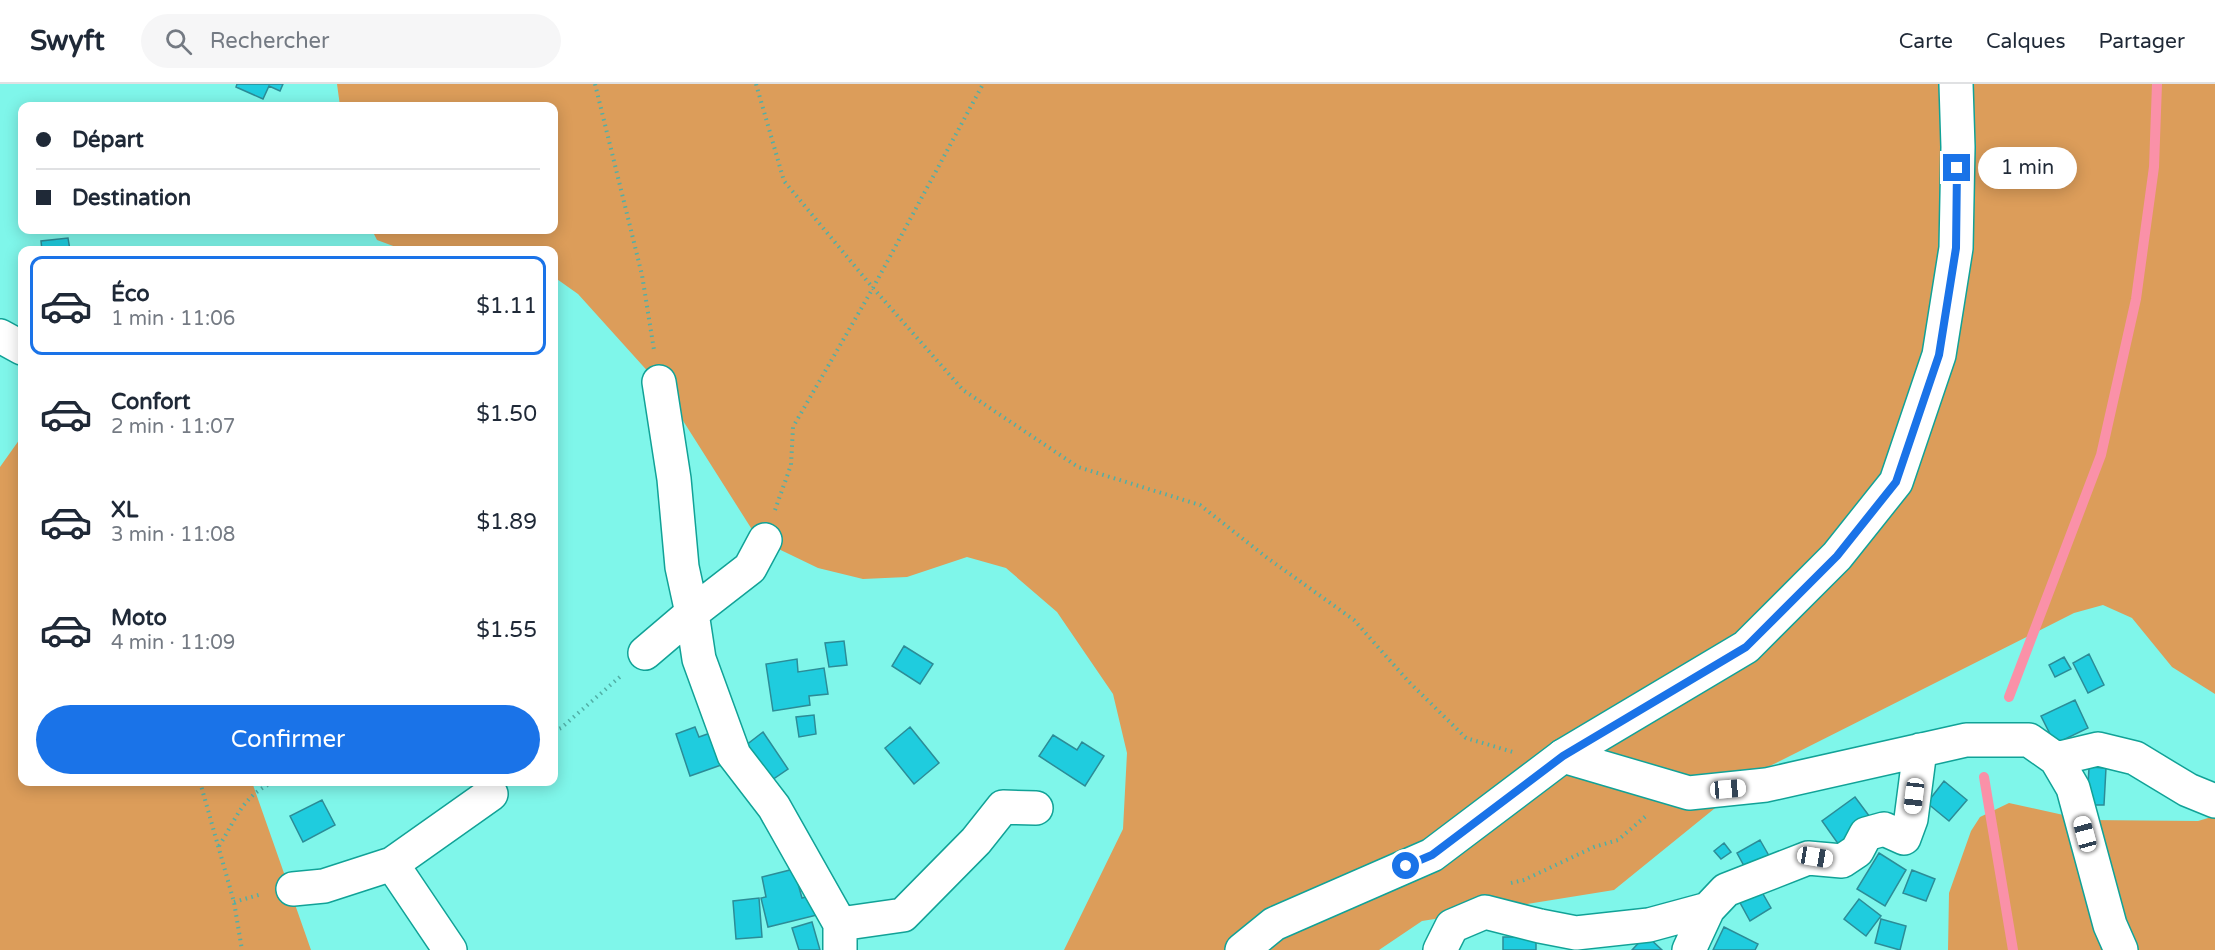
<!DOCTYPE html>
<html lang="fr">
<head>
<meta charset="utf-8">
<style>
  body { margin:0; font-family:"Varela Round",sans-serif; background:#f6f6f7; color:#1f2937; height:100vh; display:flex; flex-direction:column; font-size:22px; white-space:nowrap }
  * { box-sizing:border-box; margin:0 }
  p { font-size:20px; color:#747a83 }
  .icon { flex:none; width:33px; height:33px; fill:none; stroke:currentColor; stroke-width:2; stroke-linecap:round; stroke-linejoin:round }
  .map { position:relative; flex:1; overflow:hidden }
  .sheet { position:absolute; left:18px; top:162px; width:540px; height:540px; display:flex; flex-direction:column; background:#fff; border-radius:12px; box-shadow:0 3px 15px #0003 }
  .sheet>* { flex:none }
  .hud { position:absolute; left:18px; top:18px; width:540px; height:132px; border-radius:12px; box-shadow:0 3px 15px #0003; display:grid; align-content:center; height:132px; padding:0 18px; background:#fff }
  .end { position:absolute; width:27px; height:27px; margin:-14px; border:8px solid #1a73e8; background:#fff; box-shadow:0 0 0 3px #fff }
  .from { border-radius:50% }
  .bubble { position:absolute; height:42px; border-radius:21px; background:#fff; box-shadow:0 3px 15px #0003; font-size:20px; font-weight:600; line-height:42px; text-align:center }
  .car { position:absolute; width:18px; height:36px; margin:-18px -9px; border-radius:8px; box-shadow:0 0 4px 2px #0007; background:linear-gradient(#fff 24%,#345 0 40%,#fff 0 76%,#345 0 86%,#fff 0) }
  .hud b { display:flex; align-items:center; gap:21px; height:57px; font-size:22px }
  .hud b+b { border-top:2px solid #e0e1e3 }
  .hud i { width:15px; height:15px; background:#1f2937 }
  ul { padding:10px 0 0; list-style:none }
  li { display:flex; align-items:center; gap:18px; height:99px; margin:0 12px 9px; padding:0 6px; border:3px solid transparent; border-radius:12px }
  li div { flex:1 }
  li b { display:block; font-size:22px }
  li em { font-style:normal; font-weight:600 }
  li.selected { border-color:#1a73e8 }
  li>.icon { width:54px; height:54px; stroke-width:1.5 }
  .primary-button { display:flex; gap:12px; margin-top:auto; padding:12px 18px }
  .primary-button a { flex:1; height:69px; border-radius:36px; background:#1a73e8; color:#fff; font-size:24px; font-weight:600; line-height:69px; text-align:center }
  header { display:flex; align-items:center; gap:36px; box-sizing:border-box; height:84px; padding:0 30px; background:#fff; border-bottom:2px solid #e0e1e3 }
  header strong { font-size:28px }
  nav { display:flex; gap:33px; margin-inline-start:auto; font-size:21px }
  .search { width:420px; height:54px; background:#f6f6f7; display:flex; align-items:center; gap:15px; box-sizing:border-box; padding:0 21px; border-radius:33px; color:#747a83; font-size:22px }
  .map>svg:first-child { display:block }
  .green { fill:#dc9d5a }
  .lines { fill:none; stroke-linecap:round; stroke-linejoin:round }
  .stream { stroke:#fa91a8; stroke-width:10 }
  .building { fill:#1fccde; stroke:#2c8c97; stroke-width:1.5 }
  .minor-casing { stroke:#11a297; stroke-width:36 }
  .highway-casing { stroke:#11a297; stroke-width:36 }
  .path { stroke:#51afa6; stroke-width:4; stroke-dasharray:1.5 4.5; stroke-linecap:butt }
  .minor { stroke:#fff; stroke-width:33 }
  .highway { stroke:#fff; stroke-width:33 }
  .route { stroke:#1a73e8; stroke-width:8 }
</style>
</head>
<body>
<header>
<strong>Swyft</strong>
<div class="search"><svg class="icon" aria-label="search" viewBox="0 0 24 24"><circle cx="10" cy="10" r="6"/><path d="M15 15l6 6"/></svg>Rechercher</div>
<nav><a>Carte</a><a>Calques</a><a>Partager</a></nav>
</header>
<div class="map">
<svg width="2215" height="866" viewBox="0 0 2215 866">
  <rect width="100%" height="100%" fill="#7ff6ea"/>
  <path class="green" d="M337 0H2215V610L2172 583 2132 534 2103 521 2074 529 1762 686 1614 806 1422 837 1379 866H1064L1123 745 1127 669 1113 610 1057 528 1006 484 967 473 907 493 863 495 818 484 758 455 661 302 578 210 554 193V166H404L377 156 372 146H554V22H340Z
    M22 352V698H252L311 866H0V383Z
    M2009 719 2086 736 2198 737 2215 732V866H1948L1949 809 1971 747 1980 733Z"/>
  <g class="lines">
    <path class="stream" d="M2009 613 2101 371 2136 215 2154 83 2157 0
      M1984 693 2013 866"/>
  </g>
  <path class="building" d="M237 0H283L280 7 269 2 263 15 236 3Z
    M68 154 70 166H42L41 157Z
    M844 557 847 581 829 583 825 559Z
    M904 562 933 580 920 600 892 582Z
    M2089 570 2104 601 2088 609 2073 579Z
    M2064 573 2071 585 2055 593 2049 581Z
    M797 575 798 588 824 584 828 610 809 612 810 621 773 627 766 580Z
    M2075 616 2088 644 2055 660 2041 632Z
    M814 631 816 650 799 653 796 633Z
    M695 643 699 653 713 648 724 680 690 692 676 650Z
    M910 643 939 679 914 700 885 664Z
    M763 648 788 685 769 698 745 662Z
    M1053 651 1077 666 1082 658 1104 672 1085 702 1039 672Z
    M2089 683 2106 684 2104 721H2087Z
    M1944 697 1967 716 1949 737 1927 719Z
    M1855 713 1873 737 1839 761 1822 737Z
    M322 716 335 741 303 758 290 732Z
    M1760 756 1772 777 1749 791 1737 769Z
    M1724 759 1731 768 1721 775 1714 767Z
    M1879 769 1906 786 1885 822 1857 805Z
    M794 785 802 814 813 811 817 831 768 843 761 814 766 813 762 793Z
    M1912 786 1935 795 1926 817 1903 809Z
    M1759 803 1771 824 1750 837 1738 815Z
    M759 814 762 853 736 855 733 817Z
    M1859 815 1881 832 1866 852 1844 835Z
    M1881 835 1906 842 1900 866 1875 859Z
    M812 838 820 866H799L792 844Z
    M1724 843 1758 860 1755 866H1713Z
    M1646 851 1662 866H1632Z
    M1503 853H1536V866H1503Z"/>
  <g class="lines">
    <defs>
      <path id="minor" d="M0 252 22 264
        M765 456 750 484 692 529 699 575 734 671 774 723 840 840V866
        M645 569 692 529 682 483 674 395 659 298
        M1563 672 1689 709 1766 701 1966 656H2029L2056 675 2073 704 2110 841 2121 866
        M2056 675 2098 665 2135 674 2188 706 2215 717
        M392 780 450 866
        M293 805 324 802 392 780 491 710
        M840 840 903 831 976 757 1003 723 1036 724
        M1440 866 1452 842 1485 828 1540 842 1576 849 1649 841 1708 825 1726 806 1808 774 1842 777 1857 767 1866 750 1884 745 1904 754 1911 735 1920 666
        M1689 866 1708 825"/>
      <path id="highway" d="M1242 866 1274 840 1432 771 1563 672 1746 563 1837 472 1896 398 1939 271 1956 164 1958 63 1956 0"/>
    </defs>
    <use href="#minor" class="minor-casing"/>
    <use href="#highway" class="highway-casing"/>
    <path class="path" d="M595 0 642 191 654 266
      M756 0 784 97 873 204 963 306 1078 383 1200 421 1266 473 1354 536 1409 598 1466 654 1513 668
      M775 426 791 381 793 343 873 204 983 0
      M554 647 561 644 622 591
      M200 698 234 818 242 866
      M219 762C236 735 243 711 274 698
      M1511 799 1524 796 1594 763 1618 756 1647 731
      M234 818 262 810"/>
    <use href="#minor" class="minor"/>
    <use href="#highway" class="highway"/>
  </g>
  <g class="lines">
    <path class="route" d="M1406 782 1432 771 1563 672 1746 563 1837 472 1896 398 1939 271 1956 164 1957 84"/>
  </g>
</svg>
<i class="end from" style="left:1406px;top:782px"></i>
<i class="end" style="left:1957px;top:84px"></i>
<div class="bubble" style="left:1978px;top:63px;width:99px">1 min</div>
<i class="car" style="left:1728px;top:705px;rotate:85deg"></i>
<i class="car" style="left:1914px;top:712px;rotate:187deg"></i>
<i class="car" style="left:2085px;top:750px;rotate:345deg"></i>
<i class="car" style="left:1815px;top:773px;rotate:99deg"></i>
<div class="hud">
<b><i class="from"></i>Départ</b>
<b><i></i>Destination</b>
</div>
<section class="sheet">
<ul>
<li class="selected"><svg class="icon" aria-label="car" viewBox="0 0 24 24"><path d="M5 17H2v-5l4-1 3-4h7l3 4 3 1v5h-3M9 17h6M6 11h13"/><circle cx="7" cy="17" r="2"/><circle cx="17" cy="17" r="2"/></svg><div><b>Éco</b><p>1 min · 11:06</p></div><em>$1.11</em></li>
<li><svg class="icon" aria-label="car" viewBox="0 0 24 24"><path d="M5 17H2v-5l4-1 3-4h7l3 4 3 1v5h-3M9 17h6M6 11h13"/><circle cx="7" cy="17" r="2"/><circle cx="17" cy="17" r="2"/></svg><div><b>Confort</b><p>2 min · 11:07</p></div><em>$1.50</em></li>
<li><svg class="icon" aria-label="car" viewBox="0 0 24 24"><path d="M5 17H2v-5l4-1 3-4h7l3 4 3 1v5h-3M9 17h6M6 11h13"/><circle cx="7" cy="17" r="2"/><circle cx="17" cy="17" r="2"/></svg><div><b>XL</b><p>3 min · 11:08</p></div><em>$1.89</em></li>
<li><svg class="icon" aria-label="car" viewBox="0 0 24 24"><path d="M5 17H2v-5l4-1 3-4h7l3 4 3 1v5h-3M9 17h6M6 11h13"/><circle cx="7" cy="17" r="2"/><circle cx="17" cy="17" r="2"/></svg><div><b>Moto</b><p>4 min · 11:09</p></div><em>$1.55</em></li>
</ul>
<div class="primary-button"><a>Confirmer</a></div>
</section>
</div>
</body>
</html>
